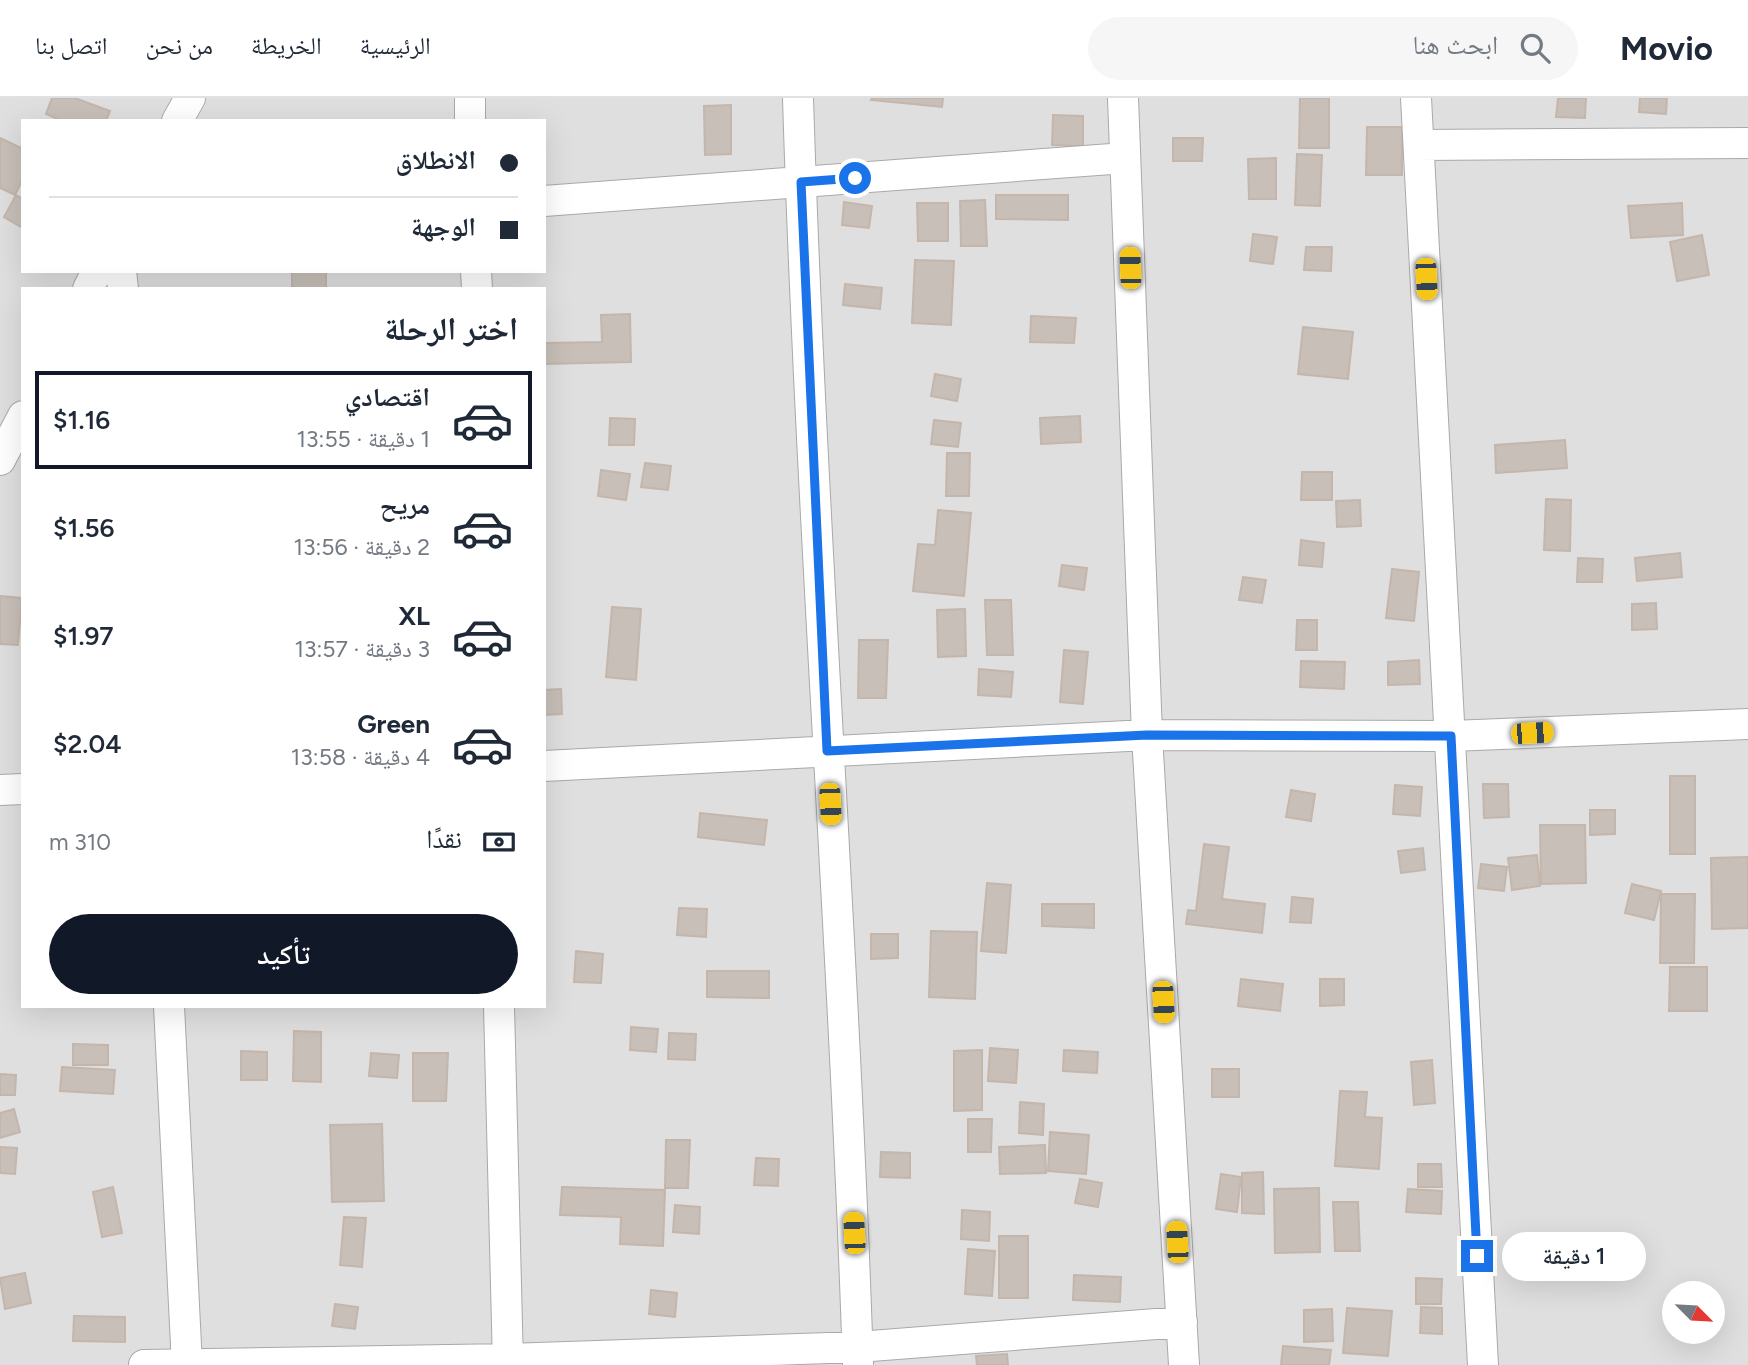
<!DOCTYPE html>
<html lang="ar">
<head>
<meta charset="utf-8">
<style>
  body { margin:0; font-family:Figtree,"Noto Naskh Arabic",sans-serif; background:#f6f6f7; color:#1f2937; direction:rtl; height:100vh; display:flex; flex-direction:column; font-size:26px; white-space:nowrap }
  * { box-sizing:border-box; margin:0 }
  p { font-size:23px; color:#747a83 }
  .icon { flex:none; width:38px; height:38px; fill:none; stroke:currentColor; stroke-width:2; stroke-linecap:round; stroke-linejoin:round }
  .map { position:relative; flex:1; overflow:hidden; direction:ltr }
  .side { position:absolute; left:21px; top:189px; width:525px; height:721px; display:flex; flex-direction:column; background:#fff; border-radius:0px; box-shadow:0 7px 28px #0002; direction:rtl }
  .side>* { flex:none }
  .top-card { position:absolute; left:21px; top:21px; width:525px; height:154px; border-radius:0px; box-shadow:0 7px 28px #0002; direction:rtl; display:grid; align-content:center; height:154px; padding:0 28px; background:#fff }
  .needle { width:46px; rotate:114deg }
  .buttons { position:absolute; left:1662px; top:1183px; display:grid; gap:14px }
  .buttons a { display:grid; place-items:center; width:63px; height:63px; border-radius:50%; background:#fff; box-shadow:0 7px 28px #0002; font-size:35px }
  .end { position:absolute; width:32px; height:32px; margin:-16px; border:9px solid #1a73e8; background:#fff; box-shadow:0 0 0 4px #fff }
  .from { border-radius:50% }
  .bubble { position:absolute; height:49px; border-radius:24px; background:#fff; box-shadow:0 7px 28px #0002; font-size:23px; font-weight:600; line-height:49px; text-align:center; direction:rtl }
  .car { position:absolute; width:21px; height:42px; margin:-21px -10px; border-radius:9px; box-shadow:0 0 5px 2px #0007; background:linear-gradient(#f5c518 24%,#345 0 40%,#f5c518 0 76%,#345 0 86%,#f5c518 0) }
  .top-card b { display:flex; align-items:center; gap:24px; height:66px; font-size:26px }
  .top-card b+b { border-top:2px solid #e0e1e3 }
  .top-card i { width:18px; height:18px; background:#1f2937 }
  ul { padding:0; list-style:none }
  li { display:flex; align-items:center; gap:21px; height:98px; margin:0 14px 10px; padding:0 14px; border:4px solid transparent; border-radius:0px }
  li div { flex:1 }
  li b { display:block; font-size:26px }
  li em { font-style:normal; font-weight:600 }
  li.on { border-color:#111827 }
  li>.icon { width:63px; height:63px; stroke-width:1.5 }
  h2 { padding:0 28px; font-size:32px; line-height:84px }
  .pay { display:flex; align-items:center; gap:18px; height:77px; padding:0 28px; font-size:26px }
  .pay p { margin-inline-start:auto }
  .primary-button { display:flex; gap:14px; margin-top:auto; padding:14px 28px }
  .primary-button a { flex:1; height:80px; border-radius:42px; background:#111827; color:#fff; font-size:28px; font-weight:600; line-height:80px; text-align:center }
  header { display:flex; align-items:center; gap:42px; box-sizing:border-box; height:98px; padding:0 35px; background:#fff; border-bottom:2px solid #e0e1e3 }
  header strong { font-size:33px }
  nav { display:flex; gap:38px; margin-inline-start:auto; font-size:24px }
  .search { width:490px; height:63px; background:#f6f6f7; display:flex; align-items:center; gap:18px; box-sizing:border-box; padding:0 24px; border-radius:38px; color:#747a83; font-size:26px }
  .map>svg:first-child { display:block }
  .residential { fill:#e0dfdf; fill-rule:evenodd }
  .building { fill:#c7bfb8; stroke:#c4b6ab; stroke-width:2 }
  .lines { fill:none; stroke-linecap:round; stroke-linejoin:round }
  .street-casing { stroke:#a9a9a9; stroke-width:32 }
  .street { stroke:#fff; stroke-width:30 }
  .route { stroke:#1a73e8; stroke-width:9 }
</style>
</head>
<body>
<header>
<strong>Movio</strong>
<div class="search"><svg class="icon" aria-label="search" viewBox="0 0 24 24"><circle cx="10" cy="10" r="6"/><path d="M15 15l6 6"/></svg>ابحث هنا</div>
<nav><a>الرئيسية</a><a>الخريطة</a><a>من نحن</a><a>اتصل بنا</a></nav>
</header>
<div class="map">
<svg width="1748" height="1267" viewBox="0 0 1748 1267">
  <rect width="100%" height="100%" fill="#f2efe9"/>
  <path class="residential" d="M0 0H1748V1267H0ZM23 23H544V173H23ZM23 191H544V908H23ZM1675 1195H1713V1234H1675Z"/>
  <path class="building" d="M52 0H75L110 13 106 23H62L46 16Z
    M872 0H943L942 9 871 2Z
    M1300 0H1329V50H1299Z
    M1558 0H1586L1585 20 1556 19Z
    M1640 0H1667L1666 16 1639 14Z
    M731 7V56L705 57 704 8Z
    M1053 17 1083 18V48L1052 47Z
    M1367 29H1402V77H1366Z
    M0 40 23 51V81L15 97 0 90Z
    M1173 40H1203L1202 63H1173Z
    M1297 56 1322 57 1320 108 1295 107Z
    M1276 60V101H1249L1248 61Z
    M16 97 23 101V130L4 119Z
    M996 97H1068V122L996 121Z
    M985 102 987 148H961L960 103Z
    M844 104 872 108 869 130 842 127Z
    M917 105H948V143H918Z
    M1682 105 1683 137 1631 140 1628 108Z
    M1253 136 1277 139 1273 166 1250 163Z
    M1702 137 1709 177 1677 183 1670 144Z
    M1306 149H1332L1331 173 1304 172Z
    M915 162 954 163 951 227 912 225Z
    M292 173H326V191H292Z
    M845 186 882 190 880 211 843 207Z
    M630 216 631 264 544 266V245L602 244 601 217Z
    M1031 218 1076 220 1074 245 1030 244Z
    M1303 229 1353 234 1348 281 1298 276Z
    M935 276 961 281 957 303 931 298Z
    M1080 318 1081 344 1041 346 1040 320Z
    M610 320 635 321 634 347H609Z
    M934 322 961 325 958 349 931 346Z
    M1565 342 1567 370 1496 375 1495 347Z
    M947 355H970L969 398H946Z
    M645 365 671 368 668 392 641 389Z
    M601 372 630 376 626 402 598 398Z
    M1302 374H1332V402H1301Z
    M1546 401 1571 402 1570 453 1544 452Z
    M1360 402 1361 428 1337 429 1336 403Z
    M938 412 971 415 964 498 913 493 918 446 935 447Z
    M1301 442 1324 445 1322 469 1299 467Z
    M1680 455 1682 479 1637 483 1635 460Z
    M1578 460 1603 461 1602 484H1577Z
    M1062 467 1087 470 1084 492 1059 488Z
    M1392 471 1419 474 1414 523 1386 520Z
    M1243 479 1266 482 1262 505 1239 502Z
    M0 498 22 500 18 547 0 546Z
    M985 502H1011L1013 557H987Z
    M1656 505 1657 531 1632 532V506Z
    M612 509 641 511 636 582 606 579Z
    M965 511 966 558 938 559 937 512Z
    M1297 522H1317V552H1296Z
    M859 542H888L886 600H858Z
    M1064 552 1088 554 1083 606 1060 604Z
    M1419 562 1420 586 1388 587V564Z
    M1301 563 1345 564 1344 591 1300 589Z
    M979 571 1013 574 1011 599 978 597Z
    M561 591 562 616 544 617V592Z
    M1670 678H1695V756H1670Z
    M1483 686H1508L1509 719 1484 720Z
    M1395 687 1422 689 1420 718 1393 716Z
    M1291 692 1315 696 1311 723 1286 719Z
    M1590 712H1615V736L1590 737Z
    M700 715 767 722 764 747 698 739Z
    M1540 727H1585L1586 785 1541 786Z
    M1204 746 1229 749 1222 801 1265 806 1262 835 1186 826 1188 812 1196 813Z
    M1423 750 1425 772 1401 775 1398 753Z
    M1537 757 1540 788 1512 792 1508 760Z
    M1748 759V830L1712 831 1711 760Z
    M1481 766 1507 769 1504 793 1478 790Z
    M987 785 1011 787 1006 855 981 853Z
    M1632 786 1661 793 1654 822 1625 815Z
    M1661 796H1695L1694 865H1660Z
    M1292 799 1313 801 1311 825 1290 824Z
    M1042 806H1094V830L1042 828Z
    M679 810 707 811 706 839 677 837Z
    M931 833 977 834 975 901 929 899Z
    M871 836H898V860L871 861Z
    M576 853 603 856 601 885 574 884Z
    M1670 869H1707V913H1669Z
    M707 873H769V900L707 899Z
    M1241 881 1283 886 1280 913 1238 908Z
    M1320 881H1344V907L1320 908Z
    M631 929 658 931 656 954 630 952Z
    M294 933 321 934V984L293 983Z
    M669 935 696 936 695 962 668 961Z
    M73 946 108 947V967H73Z
    M990 950 1018 952 1016 985 988 983Z
    M982 952V1012L954 1013V953Z
    M1064 952 1098 954 1097 975 1063 973Z
    M241 953 267 954V982H241Z
    M371 955 399 957 397 980 369 978Z
    M413 955H448L446 1003H413Z
    M1432 962 1435 1005 1414 1007 1411 964Z
    M62 969 115 972 113 996 60 993Z
    M1212 971H1239V999H1212Z
    M0 976 16 977 15 997H0Z
    M1340 993 1367 994 1365 1019 1382 1020 1379 1071 1335 1068Z
    M1020 1004 1044 1006 1043 1037 1019 1035Z
    M14 1011 20 1034 0 1040V1015Z
    M968 1021H992L991 1054H968Z
    M382 1026 384 1103 332 1104 330 1027Z
    M1050 1034 1089 1037 1086 1076 1048 1073Z
    M666 1042H690L688 1090H665Z
    M1045 1047 1046 1075 1000 1076 999 1049Z
    M0 1049 17 1050 15 1076 0 1075Z
    M881 1054 910 1055V1080L880 1079Z
    M756 1060 779 1061 778 1088 754 1087Z
    M1418 1066H1441L1442 1089H1418Z
    M1263 1074 1264 1116 1242 1115V1075Z
    M1221 1076 1241 1079 1237 1114 1216 1111Z
    M1080 1081 1102 1085 1098 1109 1075 1105Z
    M113 1089 122 1135 102 1139 93 1094Z
    M562 1089 665 1092 663 1148 620 1146 621 1119 560 1117Z
    M1319 1090 1320 1154 1275 1155 1274 1091Z
    M1408 1091 1442 1093 1441 1116 1406 1114Z
    M1333 1104H1358L1360 1153H1335Z
    M675 1107 700 1109 699 1136 673 1134Z
    M962 1112 990 1114 989 1143 961 1141Z
    M344 1119 366 1120 362 1169 340 1167Z
    M999 1138H1028V1200H999Z
    M968 1151 995 1153 992 1198 965 1196Z
    M25 1175 31 1205 5 1211 0 1180Z
    M1074 1177 1121 1179 1120 1204 1073 1202Z
    M1416 1180 1442 1181 1441 1206H1416Z
    M651 1192 677 1195 675 1219 649 1216Z
    M335 1206 358 1209 355 1231 332 1228Z
    M1421 1209 1442 1210V1236L1420 1235Z
    M1347 1210 1392 1213 1388 1258 1343 1255Z
    M1332 1211 1333 1243 1304 1244V1212Z
    M74 1218 125 1219V1244L73 1243Z
    M1283 1248 1331 1252 1329 1267H1281Z
    M1007 1256 1008 1267H977L976 1258Z"/>
  <g class="lines">
    <defs>
      <path id="street" d="M470 0V23
        M798 0C811 423 844 844 858 1267
        M1123 0 1147 637 1184 1267
        M1416 0 1483 1267
        M177 23 190 0
        M1419 47 1748 45
        M544 103 1125 60
        M121 173 123 191
        M476 173 477 191
        M88 191 97 173
        M0 362 23 318
        M544 668 1147 637 1451 638 1748 626
        M0 692 23 691
        M169 908 187 1267
        M499 908 508 1267
        M144 1267 508 1261 858 1249 1182 1224"/>
    </defs>
    <use href="#street" class="street-casing"/>
    <use href="#street" class="street"/>
  </g>
  <g class="lines">
    <path class="route" d="M855 80 801 84 827 653 1147 637 1451 638 1477 1158"/>
  </g>
</svg>
<div class="buttons">
<a><svg class="needle" viewBox="-14 -14 28 28"><path d="M0-13l5 13h-10z" fill="#e53935"/><path d="M0 13l5-13h-10z" fill="#747a83"/></svg></a>
</div>
<i class="end from" style="left:855px;top:80px"></i>
<i class="end" style="left:1477px;top:1158px"></i>
<div class="bubble" style="left:1502px;top:1134px;width:144px">1 دقيقة</div>
<i class="car" style="left:1130px;top:170px;rotate:358deg"></i>
<i class="car" style="left:1426px;top:181px;rotate:177deg"></i>
<i class="car" style="left:1532px;top:635px;rotate:87deg"></i>
<i class="car" style="left:830px;top:706px;rotate:177deg"></i>
<i class="car" style="left:1163px;top:904px;rotate:177deg"></i>
<i class="car" style="left:854px;top:1135px;rotate:357deg"></i>
<i class="car" style="left:1177px;top:1144px;rotate:357deg"></i>
<div class="top-card">
<b><i class="from"></i>الانطلاق</b>
<b><i></i>الوجهة</b>
</div>
<section class="side">
<h2>اختر الرحلة</h2>
<ul>
<li class="on"><svg class="icon" aria-label="car" viewBox="0 0 24 24"><path d="M5 17H2v-5l4-1 3-4h7l3 4 3 1v5h-3M9 17h6M6 11h13"/><circle cx="7" cy="17" r="2"/><circle cx="17" cy="17" r="2"/></svg><div><b>اقتصادي</b><p>1 دقيقة · 13:55</p></div><em>$1.16</em></li>
<li><svg class="icon" aria-label="car" viewBox="0 0 24 24"><path d="M5 17H2v-5l4-1 3-4h7l3 4 3 1v5h-3M9 17h6M6 11h13"/><circle cx="7" cy="17" r="2"/><circle cx="17" cy="17" r="2"/></svg><div><b>مريح</b><p>2 دقيقة · 13:56</p></div><em>$1.56</em></li>
<li><svg class="icon" aria-label="car" viewBox="0 0 24 24"><path d="M5 17H2v-5l4-1 3-4h7l3 4 3 1v5h-3M9 17h6M6 11h13"/><circle cx="7" cy="17" r="2"/><circle cx="17" cy="17" r="2"/></svg><div><b>XL</b><p>3 دقيقة · 13:57</p></div><em>$1.97</em></li>
<li><svg class="icon" aria-label="car" viewBox="0 0 24 24"><path d="M5 17H2v-5l4-1 3-4h7l3 4 3 1v5h-3M9 17h6M6 11h13"/><circle cx="7" cy="17" r="2"/><circle cx="17" cy="17" r="2"/></svg><div><b>Green</b><p>4 دقيقة · 13:58</p></div><em>$2.04</em></li>
</ul>
<div class="pay"><svg class="icon" aria-label="cash" viewBox="0 0 24 24"><path d="M3 7h18v10H3z"/><circle cx="12" cy="12" r="2"/></svg>نقدًا<p>310 m</p></div>
<div class="primary-button"><a>تأكيد</a></div>
</section>
</div>
</body>
</html>
